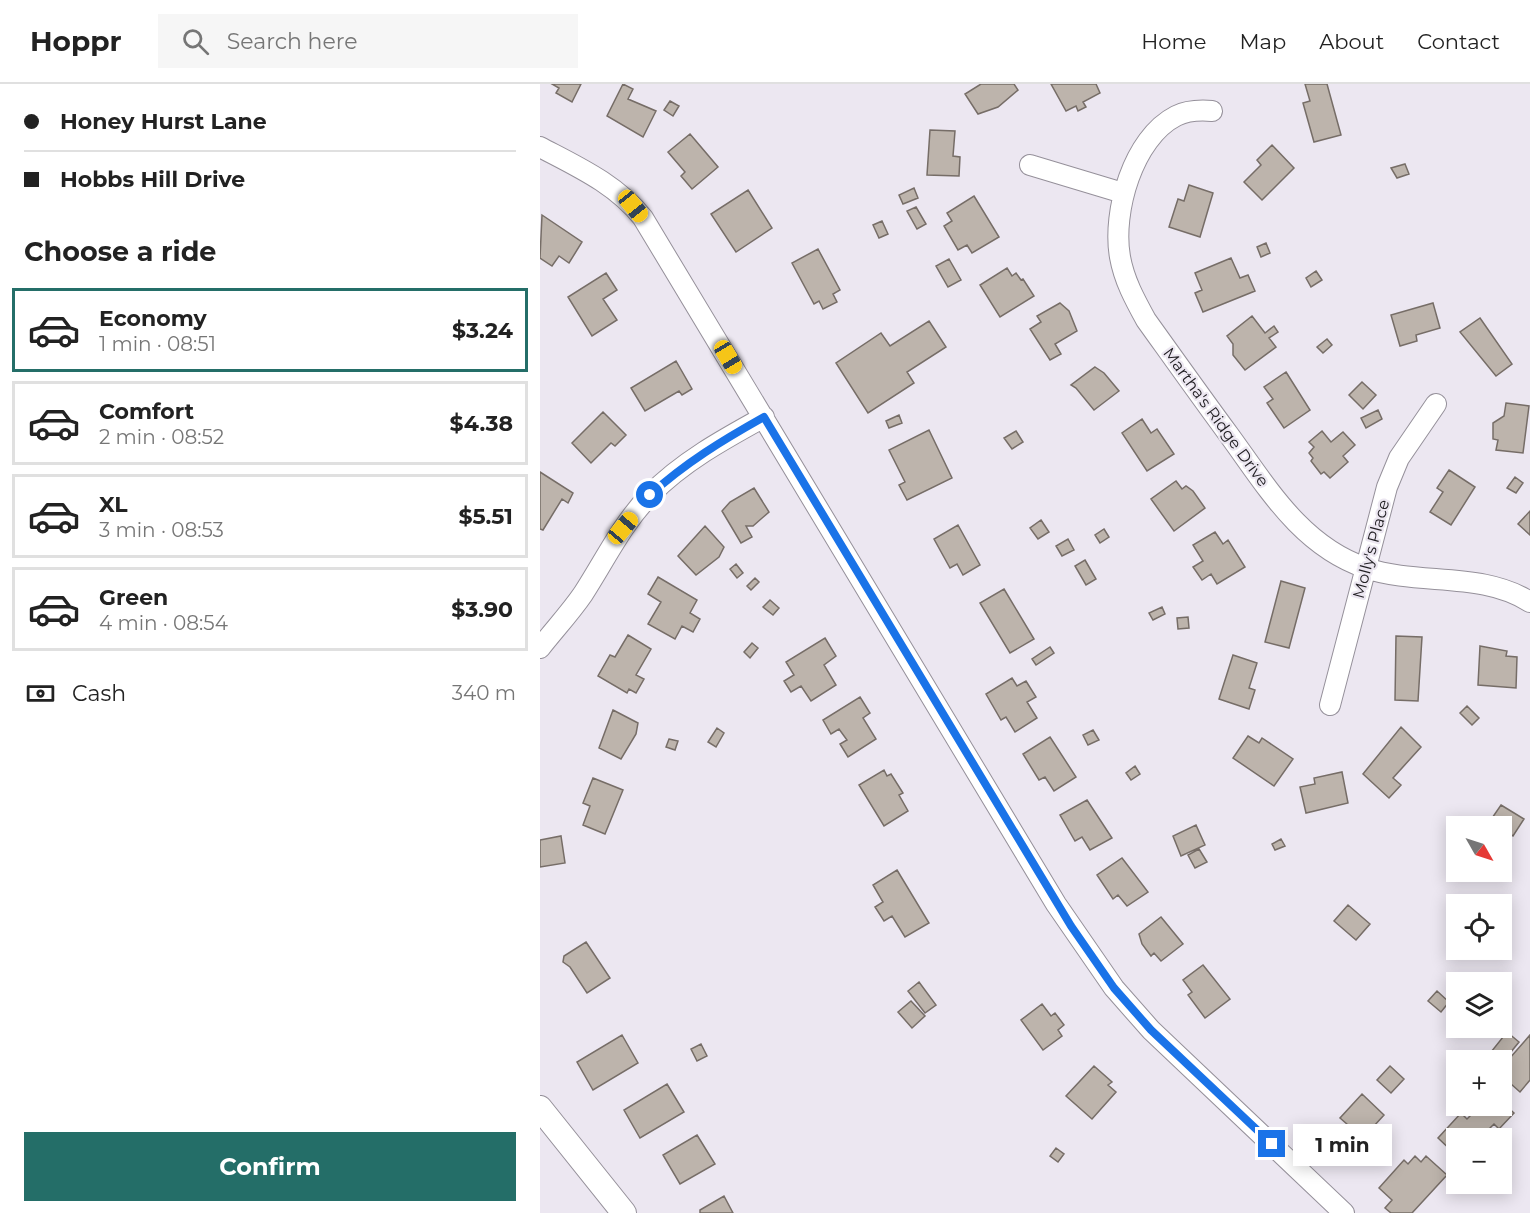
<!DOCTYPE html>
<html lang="en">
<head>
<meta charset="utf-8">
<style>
  body { margin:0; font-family:Montserrat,sans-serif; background:#f6f6f6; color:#222; height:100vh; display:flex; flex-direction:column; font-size:22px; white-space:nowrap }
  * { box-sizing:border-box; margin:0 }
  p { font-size:20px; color:#767676 }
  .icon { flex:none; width:33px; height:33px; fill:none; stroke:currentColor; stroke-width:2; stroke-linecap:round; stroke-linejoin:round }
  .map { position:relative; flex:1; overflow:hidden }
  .side { display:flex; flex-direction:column; background:#fff; width:540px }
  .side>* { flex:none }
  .guide { display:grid; align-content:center; height:132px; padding:0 24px; background:#fff }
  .needle { width:39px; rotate:129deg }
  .controls { position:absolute; left:906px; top:732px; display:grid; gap:12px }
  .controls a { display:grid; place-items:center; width:66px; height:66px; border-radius:0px; background:#fff; box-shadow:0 3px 15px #0003; font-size:30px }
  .end { position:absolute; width:27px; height:27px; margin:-14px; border:8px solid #1a73e8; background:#fff; box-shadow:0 0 0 3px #fff }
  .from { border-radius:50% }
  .bubble { position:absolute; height:42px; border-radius:0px; background:#fff; box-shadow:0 3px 15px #0003; font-size:20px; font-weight:700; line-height:42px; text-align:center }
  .car { position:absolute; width:18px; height:36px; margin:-18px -9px; border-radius:8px; box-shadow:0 0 4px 2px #0007; background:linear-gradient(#f5c518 24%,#345 0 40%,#f5c518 0 76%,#345 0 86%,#f5c518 0) }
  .guide b { display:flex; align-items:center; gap:21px; height:57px; font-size:22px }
  .guide b+b { border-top:2px solid #e0e0e0 }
  .guide i { width:15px; height:15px; background:#222 }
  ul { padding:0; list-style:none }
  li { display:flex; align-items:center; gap:18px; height:84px; margin:0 12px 9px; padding:0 12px; border:3px solid #e0e0e0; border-radius:0px }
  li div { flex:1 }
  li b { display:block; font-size:22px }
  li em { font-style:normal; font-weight:700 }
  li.selected { border-color:#246e68 }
  li>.icon { width:54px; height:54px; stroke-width:1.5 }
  h2 { padding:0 24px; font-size:27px; line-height:72px }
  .pay { display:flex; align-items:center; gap:15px; height:66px; padding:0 24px; font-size:22px }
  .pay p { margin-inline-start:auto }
  .primary-button { display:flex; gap:12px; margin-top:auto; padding:12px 24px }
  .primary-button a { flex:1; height:69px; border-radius:0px; background:#246e68; color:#fff; font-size:24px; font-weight:700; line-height:69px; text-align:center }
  header { display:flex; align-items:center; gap:36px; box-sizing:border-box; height:84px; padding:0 30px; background:#fff; border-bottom:2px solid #e0e0e0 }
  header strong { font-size:28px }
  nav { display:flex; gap:33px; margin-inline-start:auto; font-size:21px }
  .search { width:420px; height:54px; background:#f6f6f6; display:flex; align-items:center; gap:15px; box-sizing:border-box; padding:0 21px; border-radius:0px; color:#767676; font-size:22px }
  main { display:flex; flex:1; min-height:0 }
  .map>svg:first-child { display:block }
  .building { fill:#bdb4ac; stroke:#766d67; stroke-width:1.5 }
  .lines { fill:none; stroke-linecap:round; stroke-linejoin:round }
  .minor-casing { stroke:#95909a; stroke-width:22 }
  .tertiary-casing { stroke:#95909a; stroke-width:26 }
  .minor { stroke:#fff; stroke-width:20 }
  .tertiary { stroke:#fff; stroke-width:24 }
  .route { stroke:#1a73e8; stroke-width:8 }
  .labels { text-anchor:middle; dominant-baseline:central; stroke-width:4.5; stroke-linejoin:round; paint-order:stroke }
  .street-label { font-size:16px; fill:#222024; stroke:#ece7f1 }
</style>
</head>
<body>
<header>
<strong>Hoppr</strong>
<div class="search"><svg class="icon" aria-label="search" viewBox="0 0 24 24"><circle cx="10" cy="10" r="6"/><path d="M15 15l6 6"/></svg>Search here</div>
<nav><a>Home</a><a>Map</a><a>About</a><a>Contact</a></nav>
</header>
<main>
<section class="side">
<div class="guide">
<b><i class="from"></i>Honey Hurst Lane</b>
<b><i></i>Hobbs Hill Drive</b>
</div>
<h2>Choose a ride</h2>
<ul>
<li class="selected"><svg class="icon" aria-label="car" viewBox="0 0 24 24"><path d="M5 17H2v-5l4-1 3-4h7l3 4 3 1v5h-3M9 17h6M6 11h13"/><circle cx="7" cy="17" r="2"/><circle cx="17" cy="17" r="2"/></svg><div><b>Economy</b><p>1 min · 08:51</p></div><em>$3.24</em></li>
<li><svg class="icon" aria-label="car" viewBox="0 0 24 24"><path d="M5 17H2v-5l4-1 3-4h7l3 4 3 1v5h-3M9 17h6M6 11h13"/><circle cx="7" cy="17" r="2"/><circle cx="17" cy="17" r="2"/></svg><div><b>Comfort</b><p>2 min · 08:52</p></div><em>$4.38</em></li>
<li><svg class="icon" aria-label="car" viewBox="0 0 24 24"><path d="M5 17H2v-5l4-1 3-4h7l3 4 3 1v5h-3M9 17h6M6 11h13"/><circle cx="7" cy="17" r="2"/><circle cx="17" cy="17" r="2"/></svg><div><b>XL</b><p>3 min · 08:53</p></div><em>$5.51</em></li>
<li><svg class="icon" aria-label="car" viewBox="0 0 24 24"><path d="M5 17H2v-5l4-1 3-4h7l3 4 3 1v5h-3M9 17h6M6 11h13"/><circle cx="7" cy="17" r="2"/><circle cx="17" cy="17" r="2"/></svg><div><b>Green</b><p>4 min · 08:54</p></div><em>$3.90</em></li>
</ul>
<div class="pay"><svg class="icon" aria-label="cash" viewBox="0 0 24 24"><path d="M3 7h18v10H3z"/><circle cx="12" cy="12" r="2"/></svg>Cash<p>340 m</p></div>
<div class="primary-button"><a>Confirm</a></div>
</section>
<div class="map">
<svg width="990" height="1129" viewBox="0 0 990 1129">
  <rect width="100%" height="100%" fill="#ece7f1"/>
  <path class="building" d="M12 0H41L32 18 16 9 19 4Z
    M83 0 93 5 88 15 116 27 103 53 67 32Z
    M441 0H474L478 6 458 23 438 30 425 10Z
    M511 0H556L560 9 543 18 546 23 538 27 536 22 526 27Z
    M765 0H787L801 51 774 58 763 19 770 17Z
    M130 17 139 22 133 32 124 26Z
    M390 46 415 47 413 72 420 73 419 92 387 91Z
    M150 50 178 83 152 105 141 92 145 88 128 68Z
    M732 61 754 84 722 116 704 98 721 81 717 76Z
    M865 80 869 90 857 94 851 84Z
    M649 101 673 109 660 153 629 143 638 115 644 117Z
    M374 104 378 114 363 120 359 111Z
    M208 106 232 144 196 168 171 130Z
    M434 112 459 153 432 169 427 161 418 166 404 142 412 137 407 129Z
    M376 123 386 140 377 145 367 127Z
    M2 131 42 158 29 179 19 172 12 182 0 174Z
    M342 137 348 150 339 154 333 141Z
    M726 159 730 169 721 173 717 163Z
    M278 165 300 206 293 210 297 218 283 225 279 217 274 220 252 179Z
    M691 174 700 194 708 191 715 207 663 228 655 209 662 206 655 189Z
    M409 175 421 196 408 203 396 182Z
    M467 184 472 192 476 189 481 196 483 195 494 212 460 233 440 201Z
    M776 187 782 196 771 203 766 194Z
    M66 189 77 206 63 215 77 236 52 252 28 213Z
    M520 219 529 227 537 247 515 260 521 270 510 276 490 245 501 238 497 232Z
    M893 219 900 244 876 251 877 257 860 262 851 231Z
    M712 232 725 249 734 242 738 248 729 254 736 263 705 286 693 271V260L687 252Z
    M940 234 972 280 956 292 920 248Z
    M389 237 406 263 367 288 374 299 328 329 296 279 341 249 350 262Z
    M787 255 792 261 783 269 777 263Z
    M136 277 152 305 142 311 139 307 105 327 91 304Z
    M555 283 564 289 579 307 554 326 536 304 531 301Z
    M746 288 770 326 744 344 727 319 733 315 724 303Z
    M822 298 836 311 823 325 809 311Z
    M966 319 989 322 983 369 956 366 958 356 953 355V339L964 332Z
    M838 326 842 335 826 344 821 334Z
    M63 328 86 351 75 362 71 359 51 379 32 359Z
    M359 331 362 339 349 344 346 337Z
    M602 335 611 349 617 345 634 370 607 387 582 349Z
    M389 346 412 394 367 416 359 401 365 398 349 366Z
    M476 347 483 358 472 365 464 354Z
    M782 347 791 358 803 348 815 361 803 372 808 378 790 394 784 388 781 390 771 377 773 374 769 369 774 363 769 358Z
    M909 386 935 403 911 441 890 428 903 408 897 404Z
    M0 388 33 409 28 419 22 415 3 446 0 445Z
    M975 393 983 399 976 409 967 404Z
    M636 397 642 405 646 402 653 407 665 424 634 447 611 415Z
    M214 404 229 428 213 442H206L212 453 201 459 182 427 190 418Z
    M990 427V451L978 440Z
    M501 436 509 448 498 455 490 444Z
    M418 441 440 481 423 491 417 480 410 484 394 455Z
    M165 442 184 463 179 473 156 491 138 472Z
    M564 445 569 453 560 459 555 451Z
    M675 448 683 460 688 456 705 483 677 500 671 490 662 496 653 483 663 477 653 461Z
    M528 455 534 466 522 472 516 462Z
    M545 476 556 495 546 501 535 482Z
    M196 480 203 489 197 494 190 485Z
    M118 493 157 516 150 529 160 535 153 548 142 542 135 555 108 540 121 518 108 510Z
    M215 494 219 498 211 506 207 502Z
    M741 497 765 504 749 564 725 558Z
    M464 505 494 555 470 569 440 519Z
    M230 516 239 524 233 531 223 523Z
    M622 523 625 530 613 536 609 529Z
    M648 533 649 544 638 545 637 534Z
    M88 551 111 565 96 591 104 595 96 609 89 605 87 609 58 592 70 571 75 573Z
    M856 552 882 553 878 617 855 616Z
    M285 554 296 572 284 581 296 601 271 617 261 602 251 608 244 597 254 591 246 578Z
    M212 559 218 564 210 574 204 568Z
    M940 562 967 567 966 572 977 573 976 604 938 601Z
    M510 563 514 569 496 581 492 575Z
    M693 571 717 579 709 604 715 606 709 625 679 615Z
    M472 594 477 602 486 597 496 613 487 618 497 634 475 648 466 633 461 636 446 610Z
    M320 613 330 629 323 634 336 655 308 673 300 660 307 656 299 645 291 650 283 636Z
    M927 622 939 634 932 641 920 629Z
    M73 626 98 639 96 650 81 675 59 664Z
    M861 643 881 663 853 694 861 701 849 714 823 690Z
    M177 644 184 649 176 663 168 658Z
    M553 646 559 656 548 661 543 651Z
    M708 652 719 659 722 654 753 675 734 702 693 674Z
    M510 653 536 693 514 707 505 693 499 696 483 670Z
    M129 655 138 657 135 666 126 663Z
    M595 682 600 690 591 696 586 689Z
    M344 686 347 692 351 690 363 709 359 711 368 727 344 742 319 701Z
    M802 688 808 719 766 729 760 703 775 700 774 694Z
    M53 694 83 706 65 750 43 741 50 722 43 719Z
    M547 716 572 754 550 766 542 753 535 757 520 731Z
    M961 721 984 735 973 752 950 737Z
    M656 741 665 761 641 772 633 752Z
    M21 752 25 779 0 783V756Z
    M741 755 745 762 735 766 732 760Z
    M659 765 667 778 655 784 648 771Z
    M582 774 608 808 587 822 578 811 573 815 557 791Z
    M357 786 389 839 365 853 352 832 344 837 335 823 343 818 333 801Z
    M808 821 830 840 816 856 794 837Z
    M621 833 643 860 621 877 614 869 611 872 602 860 599 850Z
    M46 858 70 894 47 909 30 883 23 878 24 872Z
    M663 881 690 915 665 934 648 911 652 908 643 896Z
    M379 898 396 921 385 929 368 907Z
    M897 907 909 918 901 928 888 917Z
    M371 917 385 932 372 944 358 928Z
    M502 920 511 932 515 929 524 941 518 946 522 952 503 966 481 936Z
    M967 948 979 958 962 979V976H951L947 973Z
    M82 951 98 979 53 1006 37 978Z
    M990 951V996L980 1008 962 992V983Z
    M161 960 167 972 157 977 151 965Z
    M554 982 572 998 568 1001 576 1008 552 1035 526 1012Z
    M850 982 864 995 851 1009 837 996Z
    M127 1000 144 1028 100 1054 84 1026Z
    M822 1010 844 1031 823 1054 800 1034Z
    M962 1018 974 1029 959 1045 954 1040 940 1054H916V1071L898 1054 921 1029 927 1035 940 1022H962Z
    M157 1051 175 1080 140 1100 123 1071Z
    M516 1064 524 1070 518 1078 510 1072Z
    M875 1072 881 1078 886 1072 907 1091 872 1129H851L845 1124 852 1116 839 1104 864 1076 868 1080Z
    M184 1112 193 1129H160V1126Z"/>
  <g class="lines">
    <defs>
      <path id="minor" d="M672 27C660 26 648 26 636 32 593 54 572 128 580 173 584 196 595 216 606 236 634 275 661 313 689 351 727 403 761 462 826 484 878 502 942 487 990 518
        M0 63C38 83 76 100 103 134L516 820 574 904 611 946 804 1129
        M490 81 583 109
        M0 564C14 546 30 529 43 510 65 476 82 440 110 411 142 378 184 355 224 333
        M790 621 847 403 859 374 896 320"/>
      <path id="tertiary" d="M0 1024 84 1129"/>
    </defs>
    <use href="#minor" class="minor-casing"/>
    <use href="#tertiary" class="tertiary-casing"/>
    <use href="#minor" class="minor"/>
    <use href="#tertiary" class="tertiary"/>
  </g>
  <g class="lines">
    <path class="route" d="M110 411C145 379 183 356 224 333L531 842 574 904 611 946 732 1060"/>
  </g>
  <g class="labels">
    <g class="street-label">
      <text transform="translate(676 333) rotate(54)">Martha's Ridge Drive</text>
      <text transform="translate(831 465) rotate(-75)">Molly's Place</text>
    </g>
  </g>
</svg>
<div class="controls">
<a><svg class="needle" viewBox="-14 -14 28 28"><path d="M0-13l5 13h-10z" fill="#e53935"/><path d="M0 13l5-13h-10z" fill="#767676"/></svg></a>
<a><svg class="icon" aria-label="locate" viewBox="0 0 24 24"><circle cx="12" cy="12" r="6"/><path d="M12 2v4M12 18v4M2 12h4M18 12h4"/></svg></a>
<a><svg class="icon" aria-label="layers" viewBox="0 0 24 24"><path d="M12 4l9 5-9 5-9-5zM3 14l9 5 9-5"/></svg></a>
<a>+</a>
<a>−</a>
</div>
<i class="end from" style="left:110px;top:411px"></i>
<i class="end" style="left:732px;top:1060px"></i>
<div class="bubble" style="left:753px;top:1040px;width:99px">1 min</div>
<i class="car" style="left:93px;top:122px;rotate:141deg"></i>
<i class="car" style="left:188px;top:273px;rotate:149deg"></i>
<i class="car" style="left:83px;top:444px;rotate:40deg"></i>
</div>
</main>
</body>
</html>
